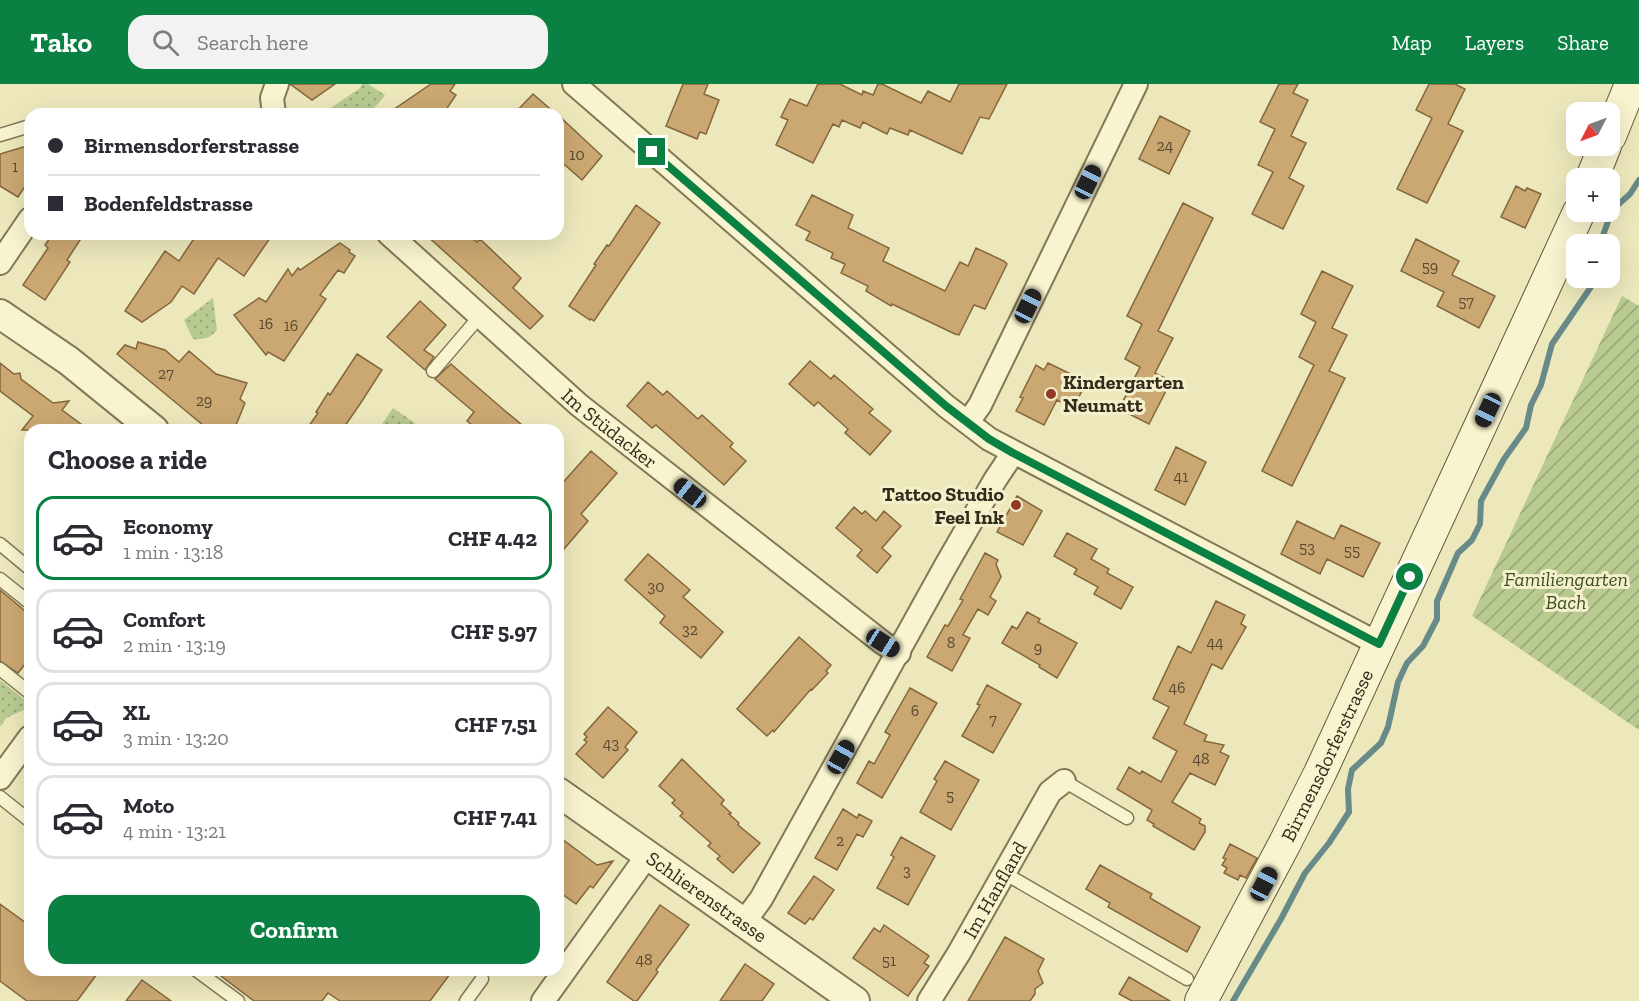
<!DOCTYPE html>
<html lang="en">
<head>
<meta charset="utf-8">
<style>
  body { margin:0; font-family:"Zilla Slab",serif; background:#f2f2f3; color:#2b2b33; height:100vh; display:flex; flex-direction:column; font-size:22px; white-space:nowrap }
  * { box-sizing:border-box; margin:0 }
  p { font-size:20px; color:#7c7c81 }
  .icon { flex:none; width:33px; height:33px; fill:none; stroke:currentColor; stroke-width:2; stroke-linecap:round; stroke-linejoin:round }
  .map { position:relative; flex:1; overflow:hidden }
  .sheet { position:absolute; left:24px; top:340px; width:540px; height:552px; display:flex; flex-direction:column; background:#fff; border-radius:18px; box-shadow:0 6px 24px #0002 }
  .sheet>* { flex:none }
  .top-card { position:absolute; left:24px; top:24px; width:540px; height:132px; border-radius:18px; box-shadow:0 6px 24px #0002; display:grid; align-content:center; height:132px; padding:0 24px; background:#fff }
  .needle { width:39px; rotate:228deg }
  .controls { position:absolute; left:1566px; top:18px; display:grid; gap:12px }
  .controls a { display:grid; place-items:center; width:54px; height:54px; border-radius:12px; background:#fff; box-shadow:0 6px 24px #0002; font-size:30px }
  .end { position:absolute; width:27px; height:27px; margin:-14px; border:8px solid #0b8043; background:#fff; box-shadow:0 0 0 3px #fff }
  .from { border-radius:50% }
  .car { position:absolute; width:18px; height:36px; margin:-18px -9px; border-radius:8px; box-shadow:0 0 4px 2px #0007; background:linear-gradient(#222 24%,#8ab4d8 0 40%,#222 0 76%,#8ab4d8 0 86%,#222 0) }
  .top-card b { display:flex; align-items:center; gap:21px; height:57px; font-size:22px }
  .top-card b+b { border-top:2px solid #e1e1e2 }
  .top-card i { width:15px; height:15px; background:#2b2b33 }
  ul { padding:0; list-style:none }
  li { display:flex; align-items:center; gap:18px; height:84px; margin:0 12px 9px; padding:0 12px; border:3px solid #e1e1e2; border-radius:18px }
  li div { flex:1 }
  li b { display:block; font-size:22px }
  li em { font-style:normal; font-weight:800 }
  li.on { border-color:#0b8043 }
  li>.icon { width:54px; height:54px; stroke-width:1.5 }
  h2 { padding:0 24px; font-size:27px; line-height:72px }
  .button { display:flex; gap:12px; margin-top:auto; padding:12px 24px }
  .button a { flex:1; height:69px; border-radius:18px; background:#0b8043; color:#fff; font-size:24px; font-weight:800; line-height:69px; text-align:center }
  header { display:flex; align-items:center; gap:36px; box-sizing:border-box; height:84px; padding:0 30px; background:#0b8043; color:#fff }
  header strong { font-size:28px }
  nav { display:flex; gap:33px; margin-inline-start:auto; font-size:21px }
  .search { width:420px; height:54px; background:#f2f2f3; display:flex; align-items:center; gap:15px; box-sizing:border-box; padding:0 21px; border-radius:18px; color:#7c7c81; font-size:22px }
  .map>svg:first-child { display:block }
  .park { fill:url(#park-dots) }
  .garden { fill:url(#garden-furrows) }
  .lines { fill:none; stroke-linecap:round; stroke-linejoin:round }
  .stream { stroke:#688b89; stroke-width:6 }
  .building { fill:#cba872; stroke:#83663c; stroke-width:1.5 }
  .service-casing { stroke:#847756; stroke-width:15 }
  .minor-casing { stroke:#847756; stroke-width:26 }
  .tertiary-casing { stroke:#847756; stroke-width:32 }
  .secondary-casing { stroke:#66583a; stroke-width:34 }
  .service { stroke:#f8f4cf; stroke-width:12 }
  .minor { stroke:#f8f4cf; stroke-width:22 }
  .tertiary { stroke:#f8f4cf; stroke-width:28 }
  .secondary { stroke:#f8f4cf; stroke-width:32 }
  .route { stroke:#0b8043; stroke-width:8 }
  .poi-dot { fill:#933a27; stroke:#f5f0cc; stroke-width:2 }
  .labels { text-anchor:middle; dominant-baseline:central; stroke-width:6; stroke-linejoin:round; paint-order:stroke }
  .number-label { font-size:16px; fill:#594a31 }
  .poi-label { font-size:20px; font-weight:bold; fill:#332b1b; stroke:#f5f0cc; text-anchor:start }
  .street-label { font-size:20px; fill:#332b1b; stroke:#f5f0cc }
  .park-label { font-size:20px; font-style:italic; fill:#3c5022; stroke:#f5f0cc }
</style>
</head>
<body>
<header>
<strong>Tako</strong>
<div class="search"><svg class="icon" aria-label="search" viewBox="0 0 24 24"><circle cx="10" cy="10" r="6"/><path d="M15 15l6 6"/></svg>Search here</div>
<nav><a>Map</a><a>Layers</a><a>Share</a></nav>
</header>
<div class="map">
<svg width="1639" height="917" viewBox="0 0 1639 917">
  <defs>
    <pattern id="park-dots" width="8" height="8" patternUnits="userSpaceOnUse" patternTransform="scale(1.5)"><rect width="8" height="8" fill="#b9ca91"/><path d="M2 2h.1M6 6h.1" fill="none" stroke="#97a476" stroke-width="1.8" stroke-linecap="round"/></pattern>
    <pattern id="garden-furrows" width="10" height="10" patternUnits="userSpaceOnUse" patternTransform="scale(1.5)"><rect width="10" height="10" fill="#b9ca91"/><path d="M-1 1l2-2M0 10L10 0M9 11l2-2" fill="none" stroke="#97a476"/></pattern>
  </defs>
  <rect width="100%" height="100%" fill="#ede8bc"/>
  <path class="park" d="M362 0H368L385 11C369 36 348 32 322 30L360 4Z
    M213 214 217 246C211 254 203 256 193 255L184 236Z
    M393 324 415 339 410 346H378Z
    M0 596 30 620V623L6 634 0 643Z"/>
  <path class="garden" d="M1622 212 1639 222V646L1472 532Z"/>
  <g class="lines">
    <path class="stream" d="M1600 160 1612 126 1630 110 1639 96
      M1233 917 1281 835 1305 789 1329 759 1349 728 1348 705 1352 686 1381 659 1388 643 1398 598 1407 579 1423 562 1437 535V517L1458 469 1472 456 1480 440 1481 417 1504 375 1526 344 1531 321 1541 301 1552 260 1597 194"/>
  </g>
  <path class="building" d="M290 0H335L312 16Z
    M431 0H455L450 7 456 11 443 30H387Z
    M683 0H708L704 10 719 16 706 50 700 48 697 55 666 42Z
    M818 0H840L862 11 863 7 873 11 878 0H882L921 19 928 7 950 18 959 0H1007L989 35 980 33 962 70 910 46 908 51 890 44 887 50 863 38 860 44 842 36 839 43 833 40 813 79 776 61 788 36 781 33 790 15 807 22Z
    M1279 0H1298L1293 9 1308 16 1291 52 1306 59 1289 94 1304 102 1283 145 1252 130 1273 88 1258 81 1275 45 1260 38Z
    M1429 0H1455L1465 5 1448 40 1463 47 1427 119 1397 105 1432 34 1416 26Z
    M533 10 556 30H514Z
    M558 31 602 72 582 96 558 75Z
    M1160 32 1190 47 1169 90 1139 75Z
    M30 61V95L18 113 0 102V70Z
    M1516 102 1525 107 1527 104 1541 110 1525 144 1501 133Z
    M812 111 853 131 848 144 889 164 883 177 945 207 960 178 968 182 976 164 1004 177 1007 180 985 225 974 221 959 251 955 250 892 220 891 222 866 207 868 202 841 189 845 180 831 174 833 169 806 156 810 148 796 141Z
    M1183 119 1213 134 1158 247 1173 254 1155 289 1171 297 1149 340 1119 325 1140 283 1125 275 1142 240 1127 232Z
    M636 121 660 139 594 237 591 235 590 236 569 222 596 181 594 180 607 161 609 162Z
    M53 150H84L67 176 70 178 45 216 23 201 48 164 45 161Z
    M197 150H244L251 155 270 154 244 192 218 174 194 210 182 202 171 218 142 238 125 227 165 167 179 177Z
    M425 150H467L477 158 480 155 521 194 513 204 543 232 530 245Z
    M1416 155 1459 177 1452 191 1495 212 1479 244 1437 222 1444 208 1401 187Z
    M340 159 350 166 349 168 355 172 344 189 338 186 320 211 326 215 284 277 268 268 266 271 234 231 259 214 266 218 288 185 292 192 298 184 300 186Z
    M1322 187 1353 202 1332 244 1347 251 1329 287 1345 294 1292 402 1262 387 1314 281 1299 273 1316 238 1301 230Z
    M420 217 446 241 424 266 434 273 425 286 387 253Z
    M138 258 165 266 179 278 189 267 216 290 247 299 240 315 245 319 234 346H209L117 270 125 261 136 265Z
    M357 270 382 286 360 320 342 346H306L318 329 316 328 328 309 330 311Z
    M810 277 831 295 834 291 873 325 869 329 891 347 870 371 845 349 848 345 818 318 814 322 789 300Z
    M0 279 14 290 20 289 21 295 53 319 69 317 62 326 89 346H22L33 332 0 307Z
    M1048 279 1071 290 1067 299 1082 307 1073 324 1057 316 1044 341 1016 327 1023 314 1020 313 1036 281 1044 286Z
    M451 280 504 326 528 346H478L467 337 474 328 435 295Z
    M648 298 663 311 667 307 698 335 702 331 733 359 730 363 746 377 724 401 656 341 652 344 627 322Z
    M1176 363 1206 378 1185 421 1155 406Z
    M591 367 617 389 581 430 588 437 558 472V404Z
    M1017 412 1042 427 1023 461 997 448Z
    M854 423 862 430 865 427 876 437 884 427 901 442 882 464 891 472 877 489 857 472 862 466 836 444Z
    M1297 437 1334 455 1341 441 1380 459 1363 493 1327 475 1320 490 1281 470Z
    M1067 449 1097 465 1091 475 1109 485 1107 489 1133 503 1121 525 1094 510 1098 503 1074 490 1077 485 1054 472Z
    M985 469 998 476 996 480 1001 493 990 513 996 517 988 531 978 525 963 551 970 554 952 587 927 573 945 541 948 542 963 516 960 515Z
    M648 470 690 506 683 513 723 548 701 574 660 539 665 532 625 496Z
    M0 506 30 531V574L18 589 0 577Z
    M1216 517 1245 531 1241 540 1246 543 1222 585 1212 580 1184 640 1207 651 1204 657 1224 661 1220 668 1229 672 1215 701 1190 689 1172 718 1201 735 1199 739 1205 742V748L1194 766 1153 742 1154 740 1147 736 1152 726 1117 705 1129 683 1140 690 1142 687 1161 698 1177 667 1153 654 1169 623 1153 615 1178 562 1191 569Z
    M1027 528 1040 535 1038 538 1077 559 1057 594 1039 583 1040 581 1002 559 1012 542 1017 545Z
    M799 553 831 581 826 587 828 589 812 606 811 605 774 648 773 646 767 652 737 625Z
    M987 601 1021 620 993 669 962 652 980 621 977 620Z
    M910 604 937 619 882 714 857 699 869 677 874 680 890 651 885 648Z
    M608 623 637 648 625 663 628 666 603 694 576 670 587 658 584 656 587 653 584 650Z
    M682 675 724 716 721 720 731 729 729 730 739 739 738 741 760 759 733 789 717 775 720 772 708 762 711 759 680 732 683 729 672 719 675 716 659 702Z
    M945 677 979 696 951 746 920 728 937 697 934 695Z
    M843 725 857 734 859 730 872 737 863 753 857 750 837 786 815 774Z
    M558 752 597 781 613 777 593 804 590 802 576 820 558 807Z
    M901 753 935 772 908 821 877 804 894 773 891 771Z
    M1230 760 1257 774 1246 794 1240 791 1238 796 1224 789 1227 784 1222 781 1226 775 1223 774Z
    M1100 781 1152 810 1150 814 1200 843 1187 868 1108 823 1110 819 1086 805Z
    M814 792 834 806 813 836 810 834 805 840 788 829Z
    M0 820 30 842V886H100L77 917H27L0 897Z
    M660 821 689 841 656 886 658 888 637 917H634L607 898Z
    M884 841 929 872 924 879 929 882 908 912 853 874 874 844 880 848Z
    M1005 853 1044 875 1038 887 1043 899 1035 905V910L1030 917H968Z
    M745 880 774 900 762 917H720Z
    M213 886H453L430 917H340L328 909 322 917H254Z
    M1129 893 1170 917H1132L1119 910Z
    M142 896 171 917H126Z"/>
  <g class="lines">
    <defs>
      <path id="service" d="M0 51 30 42
        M433 287 480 232
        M0 460 30 485
        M0 495 30 519
        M0 585 30 609
        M1064 697 1127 734
        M0 713 30 737
        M1004 789 1187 895
        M196 886 238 917
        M466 917 482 895"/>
      <g id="minor">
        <path d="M574 0 946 322 989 355 1379 560"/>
        <path d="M274 30 272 14 277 0"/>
        <path id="s1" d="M389 150 579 321 883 559 899 569"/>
        <path d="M0 179 30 135"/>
        <path d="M968 338 980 321 1136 0"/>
        <path d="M0 694 30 653"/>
        <path d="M744 838 761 815 945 483 995 396 1013 369"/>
        <path d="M543 917 647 772"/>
        <path id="s2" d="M929 917 959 869 1050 708 1064 697"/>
      </g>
      <g id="tertiary">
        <path d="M0 230 69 277 154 346"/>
        <path id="s3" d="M558 708 855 917"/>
      </g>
      <g id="secondary">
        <path d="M1610 52 1631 0"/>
        <path d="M1592 94 1605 62"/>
        <path id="s4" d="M1201 917 1285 759 1320 689 1579 128"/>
      </g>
    </defs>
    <use href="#service" class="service-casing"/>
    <use href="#minor" class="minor-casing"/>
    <use href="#tertiary" class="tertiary-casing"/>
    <use href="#secondary" class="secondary-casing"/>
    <use href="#service" class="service"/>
    <use href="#minor" class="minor"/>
    <use href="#tertiary" class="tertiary"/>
    <use href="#secondary" class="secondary"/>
  </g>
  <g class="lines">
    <path class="route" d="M652 68 946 322 989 355 1013 369 1379 560 1410 493"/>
  </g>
  <g class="poi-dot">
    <circle cx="1051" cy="310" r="6"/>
    <circle cx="1016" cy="421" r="6"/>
  </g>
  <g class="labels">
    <g class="number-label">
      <text x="1165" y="61">24</text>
      <text x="577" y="70">10</text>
      <text x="15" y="82">1</text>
      <text x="1430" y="182">59</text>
      <text x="1466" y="217">57</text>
      <text x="266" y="239">16</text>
      <text x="291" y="241">16</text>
      <text x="166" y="289">27</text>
      <text x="204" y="316">29</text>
      <text x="1181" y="392">41</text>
      <text x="1307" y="463">53</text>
      <text x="1352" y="466">55</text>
      <text x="656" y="502">30</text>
      <text x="690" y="545">32</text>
      <text x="951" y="558">8</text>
      <text x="1215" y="558">44</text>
      <text x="1038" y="563">9</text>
      <text x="1177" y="603">46</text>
      <text x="915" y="626">6</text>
      <text x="993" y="635">7</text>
      <text x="611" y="659">43</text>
      <text x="1201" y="674">48</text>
      <text x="950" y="711">5</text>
      <text x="840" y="756">2</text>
      <text x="907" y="786">3</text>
      <text x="644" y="875">48</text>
      <text x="889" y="876">51</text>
    </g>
    <g class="poi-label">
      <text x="1063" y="298">Kindergarten<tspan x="1063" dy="23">Neumatt</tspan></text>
      <text x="1004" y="410" text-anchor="end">Tattoo Studio<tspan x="1004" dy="23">Feel Ink</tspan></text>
    </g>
    <g class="street-label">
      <text stroke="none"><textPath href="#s1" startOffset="294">Im Stüdacker</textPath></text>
      <text stroke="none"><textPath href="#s4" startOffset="276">Birmensdorferstrasse</textPath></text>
      <text stroke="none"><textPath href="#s2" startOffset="129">Im Hanfland</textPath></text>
      <text stroke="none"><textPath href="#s3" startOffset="182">Schlierenstrasse</textPath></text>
    </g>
    <g class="park-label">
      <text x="1566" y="495">Familiengarten<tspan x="1566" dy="23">Bach</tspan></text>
    </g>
  </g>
</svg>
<div class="controls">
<a><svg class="needle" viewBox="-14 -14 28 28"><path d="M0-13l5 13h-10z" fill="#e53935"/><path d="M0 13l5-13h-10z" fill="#7c7c81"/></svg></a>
<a>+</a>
<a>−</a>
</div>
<i class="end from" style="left:1410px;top:493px"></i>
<i class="end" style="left:652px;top:68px"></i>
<i class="car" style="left:1088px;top:98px;rotate:26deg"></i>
<i class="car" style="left:1028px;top:222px;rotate:26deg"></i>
<i class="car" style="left:1488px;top:326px;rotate:205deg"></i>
<i class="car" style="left:690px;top:409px;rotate:308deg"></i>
<i class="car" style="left:883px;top:559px;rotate:122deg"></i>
<i class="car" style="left:841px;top:673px;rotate:29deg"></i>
<i class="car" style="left:1264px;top:800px;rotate:28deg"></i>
<div class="top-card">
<b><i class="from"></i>Birmensdorferstrasse</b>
<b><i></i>Bodenfeldstrasse</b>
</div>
<section class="sheet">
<h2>Choose a ride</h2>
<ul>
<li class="on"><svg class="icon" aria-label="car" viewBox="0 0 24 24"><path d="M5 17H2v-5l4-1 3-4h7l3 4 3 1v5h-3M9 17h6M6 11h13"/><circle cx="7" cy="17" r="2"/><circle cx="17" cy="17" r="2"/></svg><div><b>Economy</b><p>1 min · 13:18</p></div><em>CHF 4.42</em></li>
<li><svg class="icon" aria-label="car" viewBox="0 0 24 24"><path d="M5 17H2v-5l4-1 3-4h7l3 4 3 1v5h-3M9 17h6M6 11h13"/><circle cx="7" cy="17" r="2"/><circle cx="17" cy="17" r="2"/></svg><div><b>Comfort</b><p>2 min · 13:19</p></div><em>CHF 5.97</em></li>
<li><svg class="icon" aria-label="car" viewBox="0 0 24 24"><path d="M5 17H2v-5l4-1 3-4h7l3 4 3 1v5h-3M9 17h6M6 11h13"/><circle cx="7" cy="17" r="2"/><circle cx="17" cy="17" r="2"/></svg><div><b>XL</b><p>3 min · 13:20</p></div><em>CHF 7.51</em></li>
<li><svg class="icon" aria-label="car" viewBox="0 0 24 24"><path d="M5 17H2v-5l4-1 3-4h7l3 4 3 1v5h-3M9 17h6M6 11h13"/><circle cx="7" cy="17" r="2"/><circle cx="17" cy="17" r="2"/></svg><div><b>Moto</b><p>4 min · 13:21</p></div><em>CHF 7.41</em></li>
</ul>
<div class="button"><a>Confirm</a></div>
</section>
</div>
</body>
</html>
